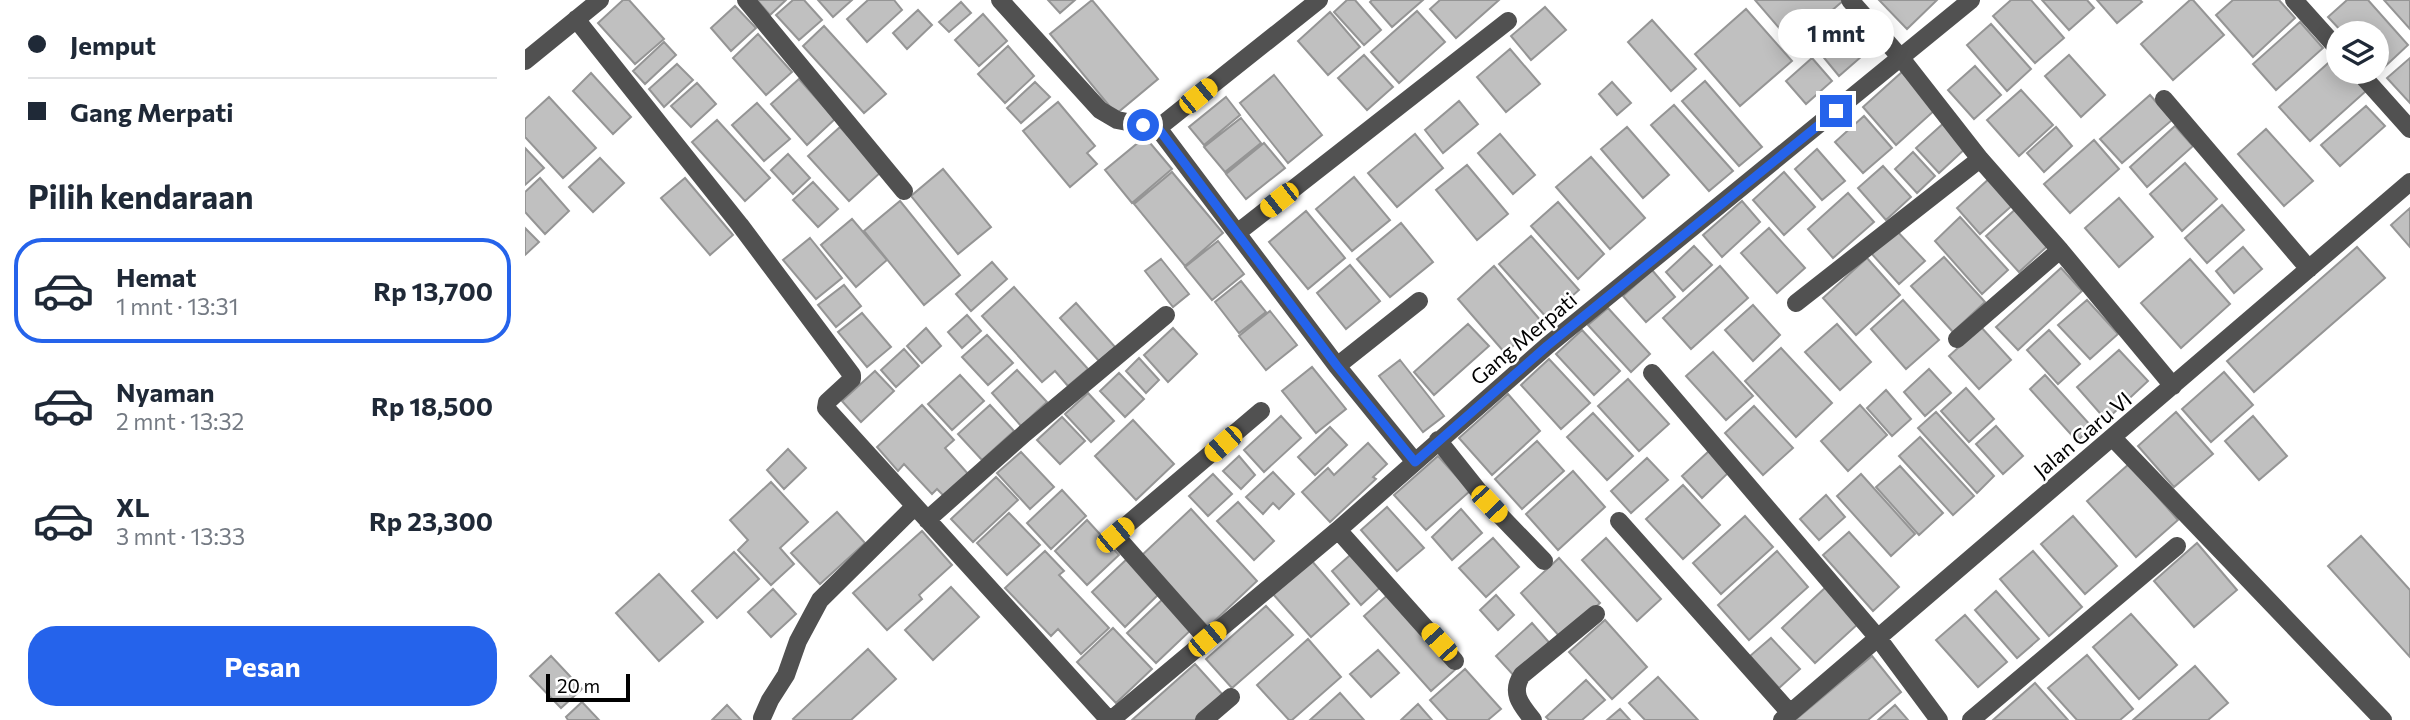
<!DOCTYPE html>
<html lang="id">
<head>
<meta charset="utf-8">
<style>
  body { margin:0; font-family:Commissioner,sans-serif; background:#f2f2f3; color:#1f2937; height:100vh; display:flex; flex-direction:column; font-size:26px; white-space:nowrap }
  * { box-sizing:border-box; margin:0 }
  p { font-size:23px; color:#747a83 }
  .icon { flex:none; width:38px; height:38px; fill:none; stroke:currentColor; stroke-width:2; stroke-linecap:round; stroke-linejoin:round }
  .map { position:relative; flex:1; overflow:hidden }
  .drawer { display:flex; flex-direction:column; background:#fff; width:525px }
  .drawer>* { flex:none }
  .banner { display:grid; align-content:center; height:154px; padding:0 28px; background:#fff }
  .fabs { position:absolute; left:1801px; top:21px; display:grid; gap:14px }
  .fabs a { display:grid; place-items:center; width:63px; height:63px; border-radius:50%; background:#fff; box-shadow:0 4px 18px #0003; font-size:35px }
  .scale { position:absolute; left:21px; bottom:18px; width:84px; box-sizing:border-box; padding-left:7px; border:4px solid #000; border-top:0; font-size:19px; line-height:24px; white-space:nowrap; color:#000; -webkit-text-stroke:5px #fff; paint-order:stroke }
  .end { position:absolute; width:32px; height:32px; margin:-16px; border:9px solid #2563eb; background:#fff; box-shadow:0 0 0 4px #fff }
  .from { border-radius:50% }
  .bubble { position:absolute; height:49px; border-radius:24px; background:#fff; box-shadow:0 4px 18px #0003; font-size:23px; font-weight:700; line-height:49px; text-align:center }
  .car { position:absolute; width:21px; height:42px; margin:-21px -10px; border-radius:9px; box-shadow:0 0 5px 2px #0007; background:linear-gradient(#f5c518 24%,#345 0 40%,#f5c518 0 76%,#345 0 86%,#f5c518 0) }
  .banner b { display:flex; align-items:center; gap:24px; height:66px; font-size:26px }
  .banner b+b { border-top:2px solid #e0e1e3 }
  .banner i { width:18px; height:18px; background:#1f2937 }
  ul { padding:0; list-style:none }
  li { display:flex; align-items:center; gap:21px; height:105px; margin:0 14px 10px; padding:0 14px; border:4px solid transparent; border-radius:28px }
  li div { flex:1 }
  li b { display:block; font-size:26px }
  li em { font-style:normal; font-weight:700 }
  li.selected { border-color:#2563eb }
  li>.icon { width:63px; height:63px; stroke-width:1.5 }
  h2 { padding:0 28px; font-size:32px; line-height:84px }
  .action { display:flex; gap:14px; margin-top:auto; padding:14px 28px }
  .action a { flex:1; height:80px; border-radius:28px; background:#2563eb; color:#fff; font-size:28px; font-weight:700; line-height:80px; text-align:center }
  main { display:flex; flex:1; min-height:0 }
  .map>svg:first-child { display:block }
  .building { fill:#c0c0c0; stroke:#959595; stroke-width:2 }
  .lines { fill:none; stroke-linecap:round; stroke-linejoin:round }
  .minor { stroke:#515151; stroke-width:18 }
  .route { stroke:#2563eb; stroke-width:9 }
  .labels { text-anchor:middle; dominant-baseline:central; stroke-width:5; stroke-linejoin:round; paint-order:stroke }
  .street-label { font-size:21px; fill:#000; stroke:#fff }
</style>
</head>
<body>
<main>
<section class="drawer">
<div class="banner">
<b><i class="from"></i>Jemput</b>
<b><i></i>Gang Merpati</b>
</div>
<h2>Pilih kendaraan</h2>
<ul>
<li class="selected"><svg class="icon" aria-label="car" viewBox="0 0 24 24"><path d="M5 17H2v-5l4-1 3-4h7l3 4 3 1v5h-3M9 17h6M6 11h13"/><circle cx="7" cy="17" r="2"/><circle cx="17" cy="17" r="2"/></svg><div><b>Hemat</b><p>1 mnt · 13:31</p></div><em>Rp 13,700</em></li>
<li><svg class="icon" aria-label="car" viewBox="0 0 24 24"><path d="M5 17H2v-5l4-1 3-4h7l3 4 3 1v5h-3M9 17h6M6 11h13"/><circle cx="7" cy="17" r="2"/><circle cx="17" cy="17" r="2"/></svg><div><b>Nyaman</b><p>2 mnt · 13:32</p></div><em>Rp 18,500</em></li>
<li><svg class="icon" aria-label="car" viewBox="0 0 24 24"><path d="M5 17H2v-5l4-1 3-4h7l3 4 3 1v5h-3M9 17h6M6 11h13"/><circle cx="7" cy="17" r="2"/><circle cx="17" cy="17" r="2"/></svg><div><b>XL</b><p>3 mnt · 13:33</p></div><em>Rp 23,300</em></li>
</ul>
<div class="action"><a>Pesan</a></div>
</section>
<div class="map">
<svg width="1885" height="720" viewBox="0 0 1885 720">
  <rect width="100%" height="100%" fill="#fff"/>
  <path class="building" d="M98 0H104L139 39 110 64 73 23Z
    M232 0H261L245 15Z
    M268 0H279L297 20 274 40 251 15Z
    M293 0H327L308 17Z
    M343 0H369L377 10 342 42 322 19Z
    M523 0H550L535 13Z
    M567 0 633 79 591 114 525 34Z
    M822 0H830L856 30 839 45 809 12Z
    M847 0H898L867 27 845 2Z
    M915 0H974L931 38 905 9Z
    M1230 0H1319L1268 44Z
    M1354 0H1412L1382 29Z
    M1486 0H1506L1539 38 1510 63 1468 16Z
    M1517 0H1562L1569 8 1544 30Z
    M1572 0H1615L1617 2 1592 23Z
    M1665 0H1668L1699 35 1648 80 1616 44Z
    M1708 0H1754L1770 18 1728 57 1691 15Z
    M1822 0H1843L1883 45 1853 73 1852 33H1818L1803 17Z
    M1859 0H1885V29Z
    M436 2 446 13 424 32 414 22Z
    M210 6 231 28 206 51 186 28Z
    M1020 7 1041 30 1006 60 986 36Z
    M1221 9 1267 61 1215 106 1170 54Z
    M393 10 407 25 382 49 368 33Z
    M892 11 920 42 874 83 846 52Z
    M805 12 835 47 803 75 773 41Z
    M458 14 482 41 454 66 430 40Z
    M1328 15 1352 43 1314 76 1291 48Z
    M1127 20 1171 69 1146 91 1103 42Z
    M1775 22 1798 48 1751 90 1728 64Z
    M1466 24 1506 69 1482 91 1442 45Z
    M299 26 361 94 339 113 278 46Z
    M233 34 267 72 241 95 208 58Z
    M139 42 151 55 120 84 108 71Z
    M483 46 509 76 480 103 453 74Z
    M985 49 1015 84 981 112 952 77Z
    M839 55 868 87 842 110 813 78Z
    M1544 55 1580 95 1556 117 1520 76Z
    M1810 57 1813 60V72H1824L1841 91 1785 141 1754 107Z
    M1287 58 1307 81 1281 104 1261 81Z
    M1885 58V103L1862 78Z
    M152 64 168 80 139 107 124 89Z
    M1450 66 1476 95 1449 119 1423 90Z
    M1377 72 1411 109 1371 145 1338 107Z
    M66 73 106 117 88 134 48 91Z
    M749 75 797 135 763 163 715 103Z
    M274 79 310 119 282 145 246 104Z
    M1180 81 1237 147 1214 166 1157 101Z
    M510 82 525 97 496 123 482 108Z
    M1087 82 1106 103 1092 115 1074 94Z
    M172 83 191 104 166 127 146 106Z
    M1496 90 1528 125 1494 156 1462 120Z
    M1625 95 1647 120 1597 163 1575 139Z
    M24 97 71 148 38 178 0 137V119Z
    M701 97 715 115 679 145 664 127Z
    M934 101 953 124 918 153 900 130Z
    M533 102 570 146 562 153 572 164 545 187 498 131Z
    M232 103 265 139 239 161 207 125Z
    M1149 105 1208 171 1184 191 1126 125Z
    M1841 106 1860 126 1815 166 1796 145Z
    M1339 116 1367 148 1338 173 1310 142Z
    M716 118 736 143 700 172 679 147Z
    M192 120 245 178 220 201 167 142Z
    M1421 121 1443 146 1414 173 1391 148Z
    M1650 126 1668 146 1622 187 1605 167Z
    M315 127 356 172 324 201 283 156Z
    M1102 127 1144 175 1118 198 1076 149Z
    M1531 127 1547 146 1519 172 1502 153Z
    M1741 129 1788 181 1759 206 1713 154Z
    M890 134 918 168 872 207 843 173Z
    M975 134 1010 175 988 194 953 153Z
    M620 137 647 169 607 203 580 170Z
    M1569 140 1594 169 1545 213 1519 184Z
    M739 143 760 168 721 199 701 174Z
    M0 148 19 168 0 185Z
    M1292 149 1320 181 1297 200 1270 169Z
    M1388 152 1410 176 1392 193 1370 169Z
    M263 154 285 178 268 194 246 170Z
    M1066 157 1120 218 1085 249 1031 187Z
    M75 158 99 183 68 212 44 187Z
    M1660 163 1692 199 1657 231 1625 194Z
    M942 165 983 214 952 240 911 190Z
    M1358 166 1386 197 1361 220 1333 188Z
    M418 169 466 227 433 254 386 196Z
    M647 172 698 233 660 266 609 204Z
    M1259 172 1290 207 1259 235 1228 200Z
    M829 177 865 220 827 251 791 209Z
    M1466 177 1490 203 1455 234 1432 208Z
    M15 178 44 211 20 234 0 212V192Z
    M160 178 208 235 185 255 136 198Z
    M288 182 313 209 293 227 268 200Z
    M1323 193 1349 222 1308 258 1283 229Z
    M1594 198 1628 237 1594 267 1560 228Z
    M375 201 435 275 399 305 339 231Z
    M1217 201 1235 222 1197 257 1178 235Z
    M1033 202 1079 254 1053 279 1006 226Z
    M1697 205 1719 230 1682 263 1660 238Z
    M1494 206 1527 242 1494 272 1461 236Z
    M1885 208V247L1866 225Z
    M781 211 820 258 783 289 744 242Z
    M1435 217 1483 270 1457 294 1410 241Z
    M327 219 362 260 331 287 296 245Z
    M876 223 908 262 865 297 832 259Z
    M0 228 14 242 0 255Z
    M1244 228 1280 268 1252 293 1216 253Z
    M1371 230 1400 261 1374 284 1346 253Z
    M1006 236 1054 290 1022 318 974 264Z
    M285 238 317 278 291 299 258 260Z
    M693 241 719 274 687 300 660 267Z
    M1169 246 1187 265 1158 291 1141 272Z
    M1718 247 1737 269 1709 293 1691 271Z
    M1832 247 1860 278 1729 392 1702 361Z
    M1419 257 1460 302 1428 332 1386 286Z
    M1342 258 1375 295 1331 335 1298 298Z
    M636 259 664 294 648 307 620 271Z
    M1665 259 1705 304 1656 348 1616 303Z
    M467 262 482 279 446 311 431 294Z
    M825 265 855 301 821 329 792 293Z
    M969 266 1016 321 980 353 933 299Z
    M1195 266 1223 298 1166 349 1138 318Z
    M1536 268 1557 291 1493 350 1471 327Z
    M1127 270 1150 297 1121 322 1098 296Z
    M716 281 741 312 714 333 690 302Z
    M319 285 336 306 311 327 293 305Z
    M489 287 563 369 543 386 530 371 517 382 457 316Z
    M1378 300 1414 340 1381 369 1346 329Z
    M1562 300 1593 334 1565 359 1533 325Z
    M551 303 590 347 574 361 535 318Z
    M1228 305 1255 335 1228 361 1200 330Z
    M1083 308 1125 354 1106 372 1063 325Z
    M745 311 772 345 741 370 714 336Z
    M337 313 366 347 342 367 313 332Z
    M442 315 456 331 437 348 423 332Z
    M943 324 964 346 909 395 889 372Z
    M1312 324 1346 362 1315 390 1280 352Z
    M1456 327 1486 360 1454 389 1424 356Z
    M401 328 416 346 397 363 382 346Z
    M648 328 672 354 643 382 619 355Z
    M1057 330 1095 371 1069 395 1031 354Z
    M1524 330 1555 364 1533 384 1502 350Z
    M462 335 488 363 463 385 437 357Z
    M1256 348 1307 403 1271 437 1220 381Z
    M379 349 394 366 371 387 356 370Z
    M1594 350 1623 381 1581 420 1552 387Z
    M1188 352 1228 396 1201 420 1161 376Z
    M614 358 634 380 621 393 601 371Z
    M1024 359 1065 403 1036 429 996 385Z
    M875 360 919 416 898 432 854 376Z
    M787 367 821 409 791 433 757 391Z
    M1404 369 1426 393 1400 416 1379 392Z
    M492 370 522 402 496 426 467 393Z
    M350 371 369 391 336 422 317 401Z
    M1699 372 1728 405 1686 442 1657 409Z
    M594 373 619 399 600 417 575 391Z
    M435 375 459 401 427 430 403 404Z
    M1520 375 1567 427 1552 441 1505 389Z
    M1103 379 1144 424 1114 451 1073 406Z
    M1441 388 1469 419 1444 442 1416 411Z
    M1361 390 1386 419 1367 436 1342 408Z
    M563 393 589 421 566 442 540 414Z
    M983 394 1015 431 967 475 934 438Z
    M397 405 429 440 420 448 444 475 420 497 412 489 407 494 379 464 373 471 352 447Z
    M465 405 489 431 457 460 433 434Z
    M1335 405 1362 435 1323 471 1296 441Z
    M1229 406 1268 448 1238 475 1200 433Z
    M1411 412 1469 476 1452 493 1393 428Z
    M1651 412 1688 454 1649 487 1613 446Z
    M1068 413 1108 456 1082 480 1042 437Z
    M756 416 776 438 739 472 719 450Z
    M1728 416 1762 456 1734 480 1700 441Z
    M537 417 560 441 535 464 512 440Z
    M608 420 649 464 611 500 570 456Z
    M1471 426 1498 456 1478 474 1451 444Z
    M805 427 822 445 790 475 773 457Z
    M1395 437 1449 496 1428 515 1374 456Z
    M1012 441 1039 471 997 509 970 479Z
    M843 443 862 464 848 477 851 479 805 522 777 492 803 468 809 475Z
    M263 449 281 468 259 489 242 470Z
    M1184 451 1203 473 1177 498 1157 476Z
    M496 452 529 487 505 509 472 473Z
    M714 456 730 475 716 489 698 471Z
    M913 456 945 491 901 530 869 495Z
    M1122 458 1143 480 1106 513 1086 491Z
    M1604 464 1653 520 1611 557 1562 501Z
    M1375 466 1418 513 1394 535 1351 487Z
    M1048 471 1080 507 1033 550 1001 514Z
    M748 472 769 494 754 509 748 503 738 514 721 497Z
    M688 474 707 494 683 516 664 496Z
    M1336 474 1390 534 1366 556 1312 496Z
    M471 477 493 500 448 542 426 519Z
    M246 482 283 522 255 548 269 564 246 585 213 550 223 540 205 520Z
    M1158 485 1195 525 1158 559 1121 519Z
    M537 490 561 516 526 549 502 523Z
    M1301 495 1320 517 1294 540 1275 519Z
    M713 502 749 541 729 560 692 521Z
    M862 507 899 548 872 571 836 530Z
    M666 509 732 581 683 627 616 556Z
    M936 509 957 533 927 560 907 537Z
    M312 512 340 543 295 584 266 553Z
    M484 513 515 545 482 575 452 543Z
    M1220 516 1248 547 1196 594 1168 563Z
    M1548 516 1592 566 1560 594 1516 544Z
    M562 520 594 555 562 585 530 551Z
    M397 531 427 565 394 595 397 599 362 630 328 593Z
    M1324 532 1374 587 1348 611 1298 555Z
    M1836 536 1885 590V657L1803 566Z
    M968 538 994 567 961 597 934 568Z
    M1081 538 1136 599 1112 621 1057 560Z
    M1672 543 1712 590 1669 627 1629 581Z
    M831 550 860 583 836 605 807 571Z
    M520 551 539 571 534 575 584 628 556 654 533 629 526 636 480 588Z
    M1252 551 1283 587 1224 640 1193 605Z
    M1508 551 1557 607 1524 636 1475 579Z
    M209 552 234 579 192 618 167 591Z
    M603 558 635 593 600 627 567 592Z
    M1034 558 1075 603 1036 638 996 593Z
    M786 560 824 604 786 637 748 594Z
    M134 574 178 622 134 661 91 613Z
    M426 587 454 617 408 660 380 630Z
    M1301 587 1334 623 1290 663 1257 628Z
    M248 589 271 614 246 637 223 612Z
    M1471 591 1514 639 1492 658 1450 610Z
    M865 593 932 668 906 691 839 616Z
    M642 595 670 626 631 663 602 633Z
    M971 595 989 615 973 630 955 610Z
    M741 606 768 635 707 688 681 659Z
    M1606 614 1652 665 1614 699 1568 647Z
    M1440 615 1482 662 1453 687 1411 640Z
    M1080 620 1122 667 1087 699 1044 652Z
    M1007 623 1028 647 992 679 971 656Z
    M588 628 627 669 591 703 552 662Z
    M1246 638 1275 669 1254 688 1225 656Z
    M783 639 816 677 767 720H764L732 685Z
    M343 649 371 679 326 720H269L268 719Z
    M853 650 874 673 846 697 825 674Z
    M1562 655 1608 709 1595 720H1552L1523 688Z
    M26 656 57 689 36 708 5 676Z
    M1347 656 1376 692 1343 720H1270Z
    M670 664 698 695 670 720H607Z
    M1670 666 1703 703 1683 720H1608Z
    M940 669 976 709 963 720H923L905 700Z
    M1133 677 1173 720H1120L1104 703Z
    M1061 680 1080 700 1057 720H1024L1021 717Z
    M1510 683 1543 720H1468Z
    M815 693 839 720H785Z
    M57 702 74 720H43L41 717Z
    M893 704 907 720H876Z
    M202 705 216 720H187Z
    M1370 705 1383 720H1353Z
    M1095 709 1105 720H1082Z"/>
  <g class="lines">
    <path class="minor" d="M221 0 379 191
      M475 0 575 110 592 120 633 128 812 366 890 462
      M1325 0 1376 58 1455 159 1535 250 1648 386
      M1769 0 1813 49
      M51 19 215 225 327 375V379L302 402 301 408 584 720
      M0 61 75 0
      M1834 72 1885 129
      M1639 99 1784 269
      M633 128 794 0
      M712 233 983 21
      M1271 303 1455 159
      M1432 339 1535 250
      M812 366 894 301
      M1127 373 1353 638 1414 720
      M1588 438 1858 720
      M913 440 964 504 1019 561
      M402 520 500 433 641 315
      M1094 521 1265 713
      M813 530 930 661
      M682 639 590 535 736 411
      M237 718 245 700 261 675 273 641 295 600 389 507
      M586 720 813 530 1022 346 1446 0
      M679 720 706 697
      M1008 720C996 705 985 693 997 675L1071 614
      M1257 720 1885 182
      M1446 720 1652 546"/>
  </g>
  <g class="lines">
    <path class="route" d="M618 125 633 128 812 366 890 462 1022 346 1311 111"/>
  </g>
  <g class="labels">
    <g class="street-label">
      <text transform="translate(998 338) rotate(-40)">Gang Merpati</text>
      <text transform="translate(1557 434) rotate(-40)">Jalan Garu VI</text>
    </g>
  </g>
</svg>
<div class="fabs">
<a><svg class="icon" aria-label="layers" viewBox="0 0 24 24"><path d="M12 4l9 5-9 5-9-5zM3 14l9 5 9-5"/></svg></a>
</div>
<div class="scale">20 m</div>
<i class="end from" style="left:618px;top:125px"></i>
<i class="end" style="left:1311px;top:111px"></i>
<div class="bubble" style="left:1253px;top:9px;width:116px">1 mnt</div>
<i class="car" style="left:673px;top:96px;rotate:51deg"></i>
<i class="car" style="left:754px;top:200px;rotate:232deg"></i>
<i class="car" style="left:698px;top:444px;rotate:229deg"></i>
<i class="car" style="left:964px;top:504px;rotate:137deg"></i>
<i class="car" style="left:590px;top:535px;rotate:50deg"></i>
<i class="car" style="left:682px;top:639px;rotate:50deg"></i>
<i class="car" style="left:914px;top:642px;rotate:318deg"></i>
</div>
</main>
</body>
</html>
